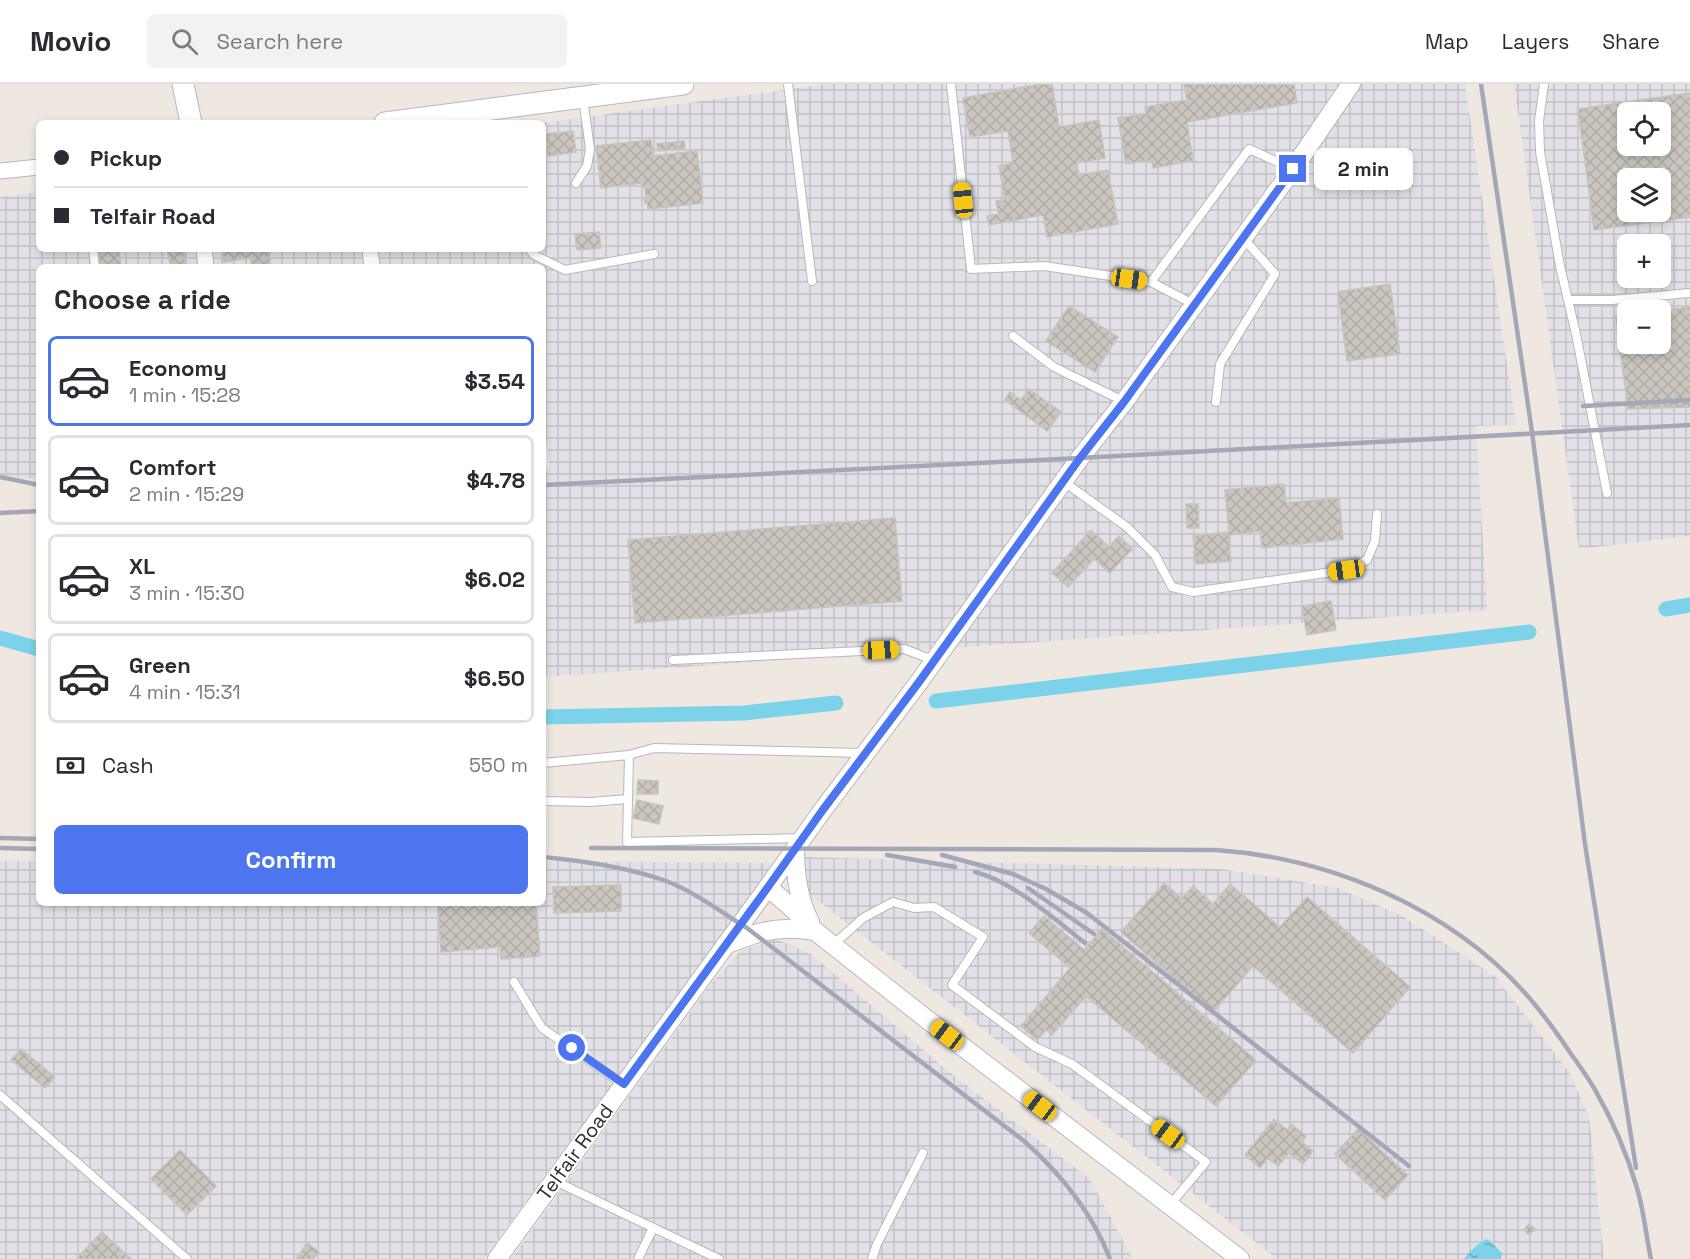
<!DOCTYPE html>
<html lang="en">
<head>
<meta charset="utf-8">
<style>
  body { margin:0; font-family:"Space Grotesk",sans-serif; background:#f2f2f3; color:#2b2b33; height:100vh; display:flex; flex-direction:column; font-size:22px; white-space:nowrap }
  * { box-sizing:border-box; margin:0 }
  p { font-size:20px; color:#7c7c81 }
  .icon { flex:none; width:33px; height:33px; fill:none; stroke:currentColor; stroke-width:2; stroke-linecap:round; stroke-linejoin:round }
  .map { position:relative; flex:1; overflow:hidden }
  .panel { position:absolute; left:36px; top:180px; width:510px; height:642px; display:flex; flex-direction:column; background:#fff; border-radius:9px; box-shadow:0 3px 9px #0003 }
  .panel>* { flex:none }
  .hud { position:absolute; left:36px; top:36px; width:510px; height:132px; border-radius:9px; box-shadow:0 3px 9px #0003; display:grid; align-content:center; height:132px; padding:0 18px; background:#fff }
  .controls { position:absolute; left:1617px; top:18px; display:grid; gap:12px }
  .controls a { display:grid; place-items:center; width:54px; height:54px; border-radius:9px; background:#fff; box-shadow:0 3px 9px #0003; font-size:30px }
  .end { position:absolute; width:27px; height:27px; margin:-14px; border:8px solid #4d75ef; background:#fff; box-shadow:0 0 0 3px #fff }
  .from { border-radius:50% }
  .bubble { position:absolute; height:42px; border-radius:9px; background:#fff; box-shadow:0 3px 9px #0003; font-size:20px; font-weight:600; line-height:42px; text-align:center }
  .car { position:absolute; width:18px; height:36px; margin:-18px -9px; border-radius:8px; box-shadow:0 0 4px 2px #0007; background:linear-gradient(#f5c518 24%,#345 0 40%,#f5c518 0 76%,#345 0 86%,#f5c518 0) }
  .hud b { display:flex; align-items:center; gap:21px; height:57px; font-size:22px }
  .hud b+b { border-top:2px solid #e1e1e2 }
  .hud i { width:15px; height:15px; background:#2b2b33 }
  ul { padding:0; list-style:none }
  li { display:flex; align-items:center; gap:18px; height:90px; margin:0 12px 9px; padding:0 6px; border:3px solid #e1e1e2; border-radius:9px }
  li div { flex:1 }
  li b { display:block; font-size:22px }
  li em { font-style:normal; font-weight:600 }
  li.selected { border-color:#4d75ef }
  li>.icon { width:54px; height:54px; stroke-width:1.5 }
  h2 { padding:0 18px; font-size:27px; line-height:72px }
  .pay { display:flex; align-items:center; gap:15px; height:66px; padding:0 18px; font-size:22px }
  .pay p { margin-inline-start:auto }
  .button { display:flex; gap:12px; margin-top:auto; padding:12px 18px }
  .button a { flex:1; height:69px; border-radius:9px; background:#4d75ef; color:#fff; font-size:24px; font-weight:600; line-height:69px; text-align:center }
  header { display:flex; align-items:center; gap:36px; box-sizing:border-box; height:84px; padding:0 30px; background:#fff; border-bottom:2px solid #e1e1e2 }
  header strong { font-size:28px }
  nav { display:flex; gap:33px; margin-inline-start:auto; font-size:21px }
  .search { width:420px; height:54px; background:#f2f2f3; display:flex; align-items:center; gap:15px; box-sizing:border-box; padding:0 21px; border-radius:9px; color:#7c7c81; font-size:22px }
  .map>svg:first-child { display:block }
  .industrial { fill:url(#industrial-grid); fill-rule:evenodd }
  .water { fill:url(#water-ripples) }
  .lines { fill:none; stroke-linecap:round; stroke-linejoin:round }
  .canal { stroke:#7cd2e8; stroke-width:15 }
  .building { fill:url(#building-cross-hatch); stroke:#c9c3bb; stroke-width:1.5; fill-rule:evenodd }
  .service-casing { stroke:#b5b8c0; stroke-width:10 }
  .minor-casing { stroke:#b5b8c0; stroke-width:17 }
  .tertiary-casing { stroke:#b5b8c0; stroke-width:20 }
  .secondary-casing { stroke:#b5b8c0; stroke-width:23 }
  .service { stroke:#fff; stroke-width:8 }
  .minor { stroke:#fff; stroke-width:15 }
  .tertiary { stroke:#fff; stroke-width:18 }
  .secondary { stroke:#fff; stroke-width:21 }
  .rail { stroke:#a4a8b6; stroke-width:4.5 }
  .route { stroke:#4d75ef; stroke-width:8 }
  .labels { text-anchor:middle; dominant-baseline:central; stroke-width:4.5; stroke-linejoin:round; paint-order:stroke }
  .street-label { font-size:20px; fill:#2e2e2e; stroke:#fff }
</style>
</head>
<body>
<header>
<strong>Movio</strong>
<div class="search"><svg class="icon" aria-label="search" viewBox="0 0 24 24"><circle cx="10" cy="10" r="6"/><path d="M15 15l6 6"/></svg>Search here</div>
<nav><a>Map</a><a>Layers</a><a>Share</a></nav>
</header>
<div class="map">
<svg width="1690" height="1175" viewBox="0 0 1690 1175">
  <defs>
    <pattern id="industrial-grid" width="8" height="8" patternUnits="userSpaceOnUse" patternTransform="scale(1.5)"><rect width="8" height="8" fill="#e2e1e7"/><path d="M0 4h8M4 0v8" fill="none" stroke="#c2c1c6"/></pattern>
    <pattern id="water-ripples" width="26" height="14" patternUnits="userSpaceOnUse" patternTransform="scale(1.5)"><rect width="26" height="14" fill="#7cd2e8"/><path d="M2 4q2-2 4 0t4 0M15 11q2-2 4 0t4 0" fill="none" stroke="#66abbc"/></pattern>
    <pattern id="building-cross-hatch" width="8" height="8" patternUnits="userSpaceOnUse" patternTransform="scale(1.5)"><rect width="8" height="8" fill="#cac6bf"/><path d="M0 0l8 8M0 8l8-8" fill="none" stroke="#aeaaa4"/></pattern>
  </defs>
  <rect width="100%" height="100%" fill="#eee8e1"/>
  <path class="industrial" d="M827 0H1465L1516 341 1476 342 1487 526 543 593V386L550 385 543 336V183H39V394L0 396V113L39 108V165H543L542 39Z
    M1514 0H1690V452L1579 465ZM1628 28H1660V62H1628ZM1628 94H1660V128H1628ZM1628 160H1660V194H1628ZM1628 226H1660V260H1628Z
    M804 773 1222 785 1338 804 1404 833 1495 892 1569 988 1589 1032 1604 1175H1277L803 805Z
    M0 777H39V819H543V777L775 779 484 1175H0Z
    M776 855 811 870 953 991 1090 1095 1133 1175H511L711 900 741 866Z"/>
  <path class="water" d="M1488 1155 1502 1169 1501 1175H1464C1468 1169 1481 1156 1488 1155Z"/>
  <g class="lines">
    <path class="canal" d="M1666 525 1690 521
      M0 554 39 565
      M936 617 1529 548
      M543 633 744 629 836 619"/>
  </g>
  <path class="building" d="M1041 0H1052L1059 43 1099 36 1105 74 1077 79 1079 91 1108 86 1118 140 1047 153 1043 131 989 141 987 132 999 130 996 117 1005 116 999 82 1013 79 1008 47 970 53 963 14Z
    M1184 0H1294L1297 19 1187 38 1193 77 1153 84 1152 76 1126 80 1118 34 1146 30 1145 23 1187 16Z
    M1690 9V133L1594 146 1578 25ZM1628 28H1660V62H1628ZM1628 94H1660V128H1628Z
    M573 47 576 68 548 72 546 50Z
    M651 56 653 72 697 67 703 119 648 125 647 119H645L644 115H646L645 103H642V99L601 104 596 62Z
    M684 57 685 64 658 67 657 60Z
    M599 148 601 164 577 166 575 150Z
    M119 165 121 183H100L99 167Z
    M167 165H183L186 182 171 183Z
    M222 165H268L270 183H252L250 174 224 178Z
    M1390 200 1400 270 1347 277 1338 208Z
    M1069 222 1118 253 1095 288 1046 257Z
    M1690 223V323L1628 325 1616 232 1628 231V260H1660V227Z
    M1029 305 1061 328 1047 347 1005 316 1010 308 1021 316Z
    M1284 400 1286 419 1339 414 1343 455 1262 464 1260 447 1229 451 1231 477 1196 480 1193 452 1229 448 1225 406Z
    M1186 420H1198L1199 444H1187Z
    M895 434 902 517 635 539 628 456Z
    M1091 446 1109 463 1119 452 1132 465 1110 489 1094 475 1068 503 1052 489Z
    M1331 517 1336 546 1307 551 1302 522Z
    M638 696 658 697V710H637Z
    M637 716 663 722 659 740 633 734Z
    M1164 799 1182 815 1193 802 1213 820 1230 800 1280 843 1307 813 1410 903 1353 969 1253 882 1213 928 1121 848Z
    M621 801V827L554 829 553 803Z
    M438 819H536L540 872 501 875 500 863 441 868Z
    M1044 832 1084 866 1102 845 1256 976 1216 1022 1086 912 1052 951 1046 946 1037 956 1021 942 1070 884 1029 849Z
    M21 965 55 993 45 1004 11 976Z
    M1274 1035 1287 1046 1291 1040 1306 1052 1302 1058 1313 1067 1303 1080 1289 1069 1278 1082 1268 1074 1260 1084 1245 1071Z
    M1358 1045 1408 1091 1385 1116 1335 1070Z
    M180 1066 216 1102 187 1131 151 1095Z
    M1529 1140 1535 1145 1529 1151 1524 1146Z
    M102 1148 131 1175H76Z
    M307 1159 319 1168 313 1175H296Z"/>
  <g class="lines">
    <defs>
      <path id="service" d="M788 0 812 197
        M951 0 971 185 1044 182 1151 198 1193 220
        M1544 0 1539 37 1540 68 1560 182 1576 250 1607 409
        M576 99 587 82 590 65 583 14
        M93 165 95 183
        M529 165 534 171 565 186 654 170
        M1151 198 1249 65 1293 85
        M1569 216H1612L1690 209
        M1013 252 1054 283 1123 317
        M1216 318 1220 280 1275 190 1244 155
        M1064 398 1127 443 1155 471 1172 503 1193 508 1346 486 1367 476 1375 457 1377 430
        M673 576 904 565 933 576
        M629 671 627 758 801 754
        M543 679 629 671 654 664 864 669
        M543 717 590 718 628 715
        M834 860 863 834 893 818 914 824 934 823 983 853 952 901 1035 963 1072 980 1206 1078 1169 1122
        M514 898 542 944 624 1001
        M0 1011 187 1175
        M555 1097 719 1175
        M638 1175 653 1144
        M872 1175 877 1160 923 1069"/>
      <path id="minor" d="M0 87 39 83
        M204 165 206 183
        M370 165 372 183"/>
      <path id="tertiary" d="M795 765C795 791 798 815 810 838
        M768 803 803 834 815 847 929 937 1240 1175
        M725 861C745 853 765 845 786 845 795 844 806 846 815 847
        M497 1175 768 803 822 727 919 598 1080 374 1124 318 1293 85 1351 0"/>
      <path id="secondary" d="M183 0 191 39
        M385 39 683 0"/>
    </defs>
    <use href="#service" class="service-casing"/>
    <use href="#minor" class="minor-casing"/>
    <use href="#tertiary" class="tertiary-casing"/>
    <use href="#secondary" class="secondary-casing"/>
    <use href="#service" class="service"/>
    <use href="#minor" class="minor"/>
    <use href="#tertiary" class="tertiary"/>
    <use href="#secondary" class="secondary"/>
    <path class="rail" d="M1481 0 1532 348 1585 760 1636 1084
      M1583 322 1690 316
      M0 393 39 401
      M543 401 1080 374 1690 341
      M0 429 39 427
      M0 754 39 755
      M0 764 39 765
      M591 764 1216 766C1330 774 1448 823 1525 909 1542 928 1557 949 1571 970 1579 981 1587 992 1594 1004 1612 1035 1627 1070 1637 1104 1644 1127 1646 1152 1651 1175
      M887 771 955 783
      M942 771 1013 790 1046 805 1087 829 1409 1082
      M543 773C585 777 627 783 666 797 695 808 721 828 747 844L1024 1057C1061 1090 1092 1128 1110 1175
      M975 788C1014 798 1054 835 1085 859
      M1028 804 1094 850"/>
  </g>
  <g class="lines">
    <path class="route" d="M572 964 624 1000 768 803 822 727 919 598 1080 374 1124 318 1293 85"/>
  </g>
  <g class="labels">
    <g class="street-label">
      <text transform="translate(575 1068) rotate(-54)">Telfair Road</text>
    </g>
  </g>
</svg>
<div class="controls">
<a><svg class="icon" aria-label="locate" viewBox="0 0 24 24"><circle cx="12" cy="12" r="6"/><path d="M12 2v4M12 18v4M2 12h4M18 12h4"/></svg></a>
<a><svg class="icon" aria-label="layers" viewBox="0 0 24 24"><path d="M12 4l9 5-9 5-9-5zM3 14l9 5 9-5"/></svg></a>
<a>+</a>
<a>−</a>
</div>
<i class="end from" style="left:572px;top:964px"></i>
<i class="end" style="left:1293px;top:85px"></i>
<div class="bubble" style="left:1314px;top:64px;width:99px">2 min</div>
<i class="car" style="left:963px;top:116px;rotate:354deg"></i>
<i class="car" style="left:1129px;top:195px;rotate:98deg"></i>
<i class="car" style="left:1346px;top:486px;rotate:262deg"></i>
<i class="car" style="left:881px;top:566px;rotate:87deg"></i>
<i class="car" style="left:947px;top:951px;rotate:307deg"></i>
<i class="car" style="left:1040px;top:1022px;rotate:307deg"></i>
<i class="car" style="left:1168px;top:1050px;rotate:306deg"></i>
<div class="hud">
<b><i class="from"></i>Pickup</b>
<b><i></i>Telfair Road</b>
</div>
<section class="panel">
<h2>Choose a ride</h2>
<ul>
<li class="selected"><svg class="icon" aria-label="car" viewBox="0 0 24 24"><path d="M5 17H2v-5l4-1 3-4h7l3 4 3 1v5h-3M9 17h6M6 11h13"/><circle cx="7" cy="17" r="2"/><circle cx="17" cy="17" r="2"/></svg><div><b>Economy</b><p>1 min · 15:28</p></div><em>$3.54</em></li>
<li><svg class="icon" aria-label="car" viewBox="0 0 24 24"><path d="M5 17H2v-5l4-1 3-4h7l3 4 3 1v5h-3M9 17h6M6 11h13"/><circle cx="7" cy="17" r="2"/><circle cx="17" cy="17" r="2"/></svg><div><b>Comfort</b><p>2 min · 15:29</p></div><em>$4.78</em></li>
<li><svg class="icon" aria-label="car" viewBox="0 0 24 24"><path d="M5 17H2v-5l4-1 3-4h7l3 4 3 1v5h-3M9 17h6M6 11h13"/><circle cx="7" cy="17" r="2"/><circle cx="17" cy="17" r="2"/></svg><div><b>XL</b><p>3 min · 15:30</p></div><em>$6.02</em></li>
<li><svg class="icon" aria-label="car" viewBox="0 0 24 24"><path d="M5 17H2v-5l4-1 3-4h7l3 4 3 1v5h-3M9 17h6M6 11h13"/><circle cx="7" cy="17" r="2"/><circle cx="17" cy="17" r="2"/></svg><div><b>Green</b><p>4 min · 15:31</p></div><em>$6.50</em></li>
</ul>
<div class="pay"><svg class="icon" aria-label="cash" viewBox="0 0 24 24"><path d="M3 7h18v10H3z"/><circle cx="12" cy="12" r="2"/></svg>Cash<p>550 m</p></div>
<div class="button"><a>Confirm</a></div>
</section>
</div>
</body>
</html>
